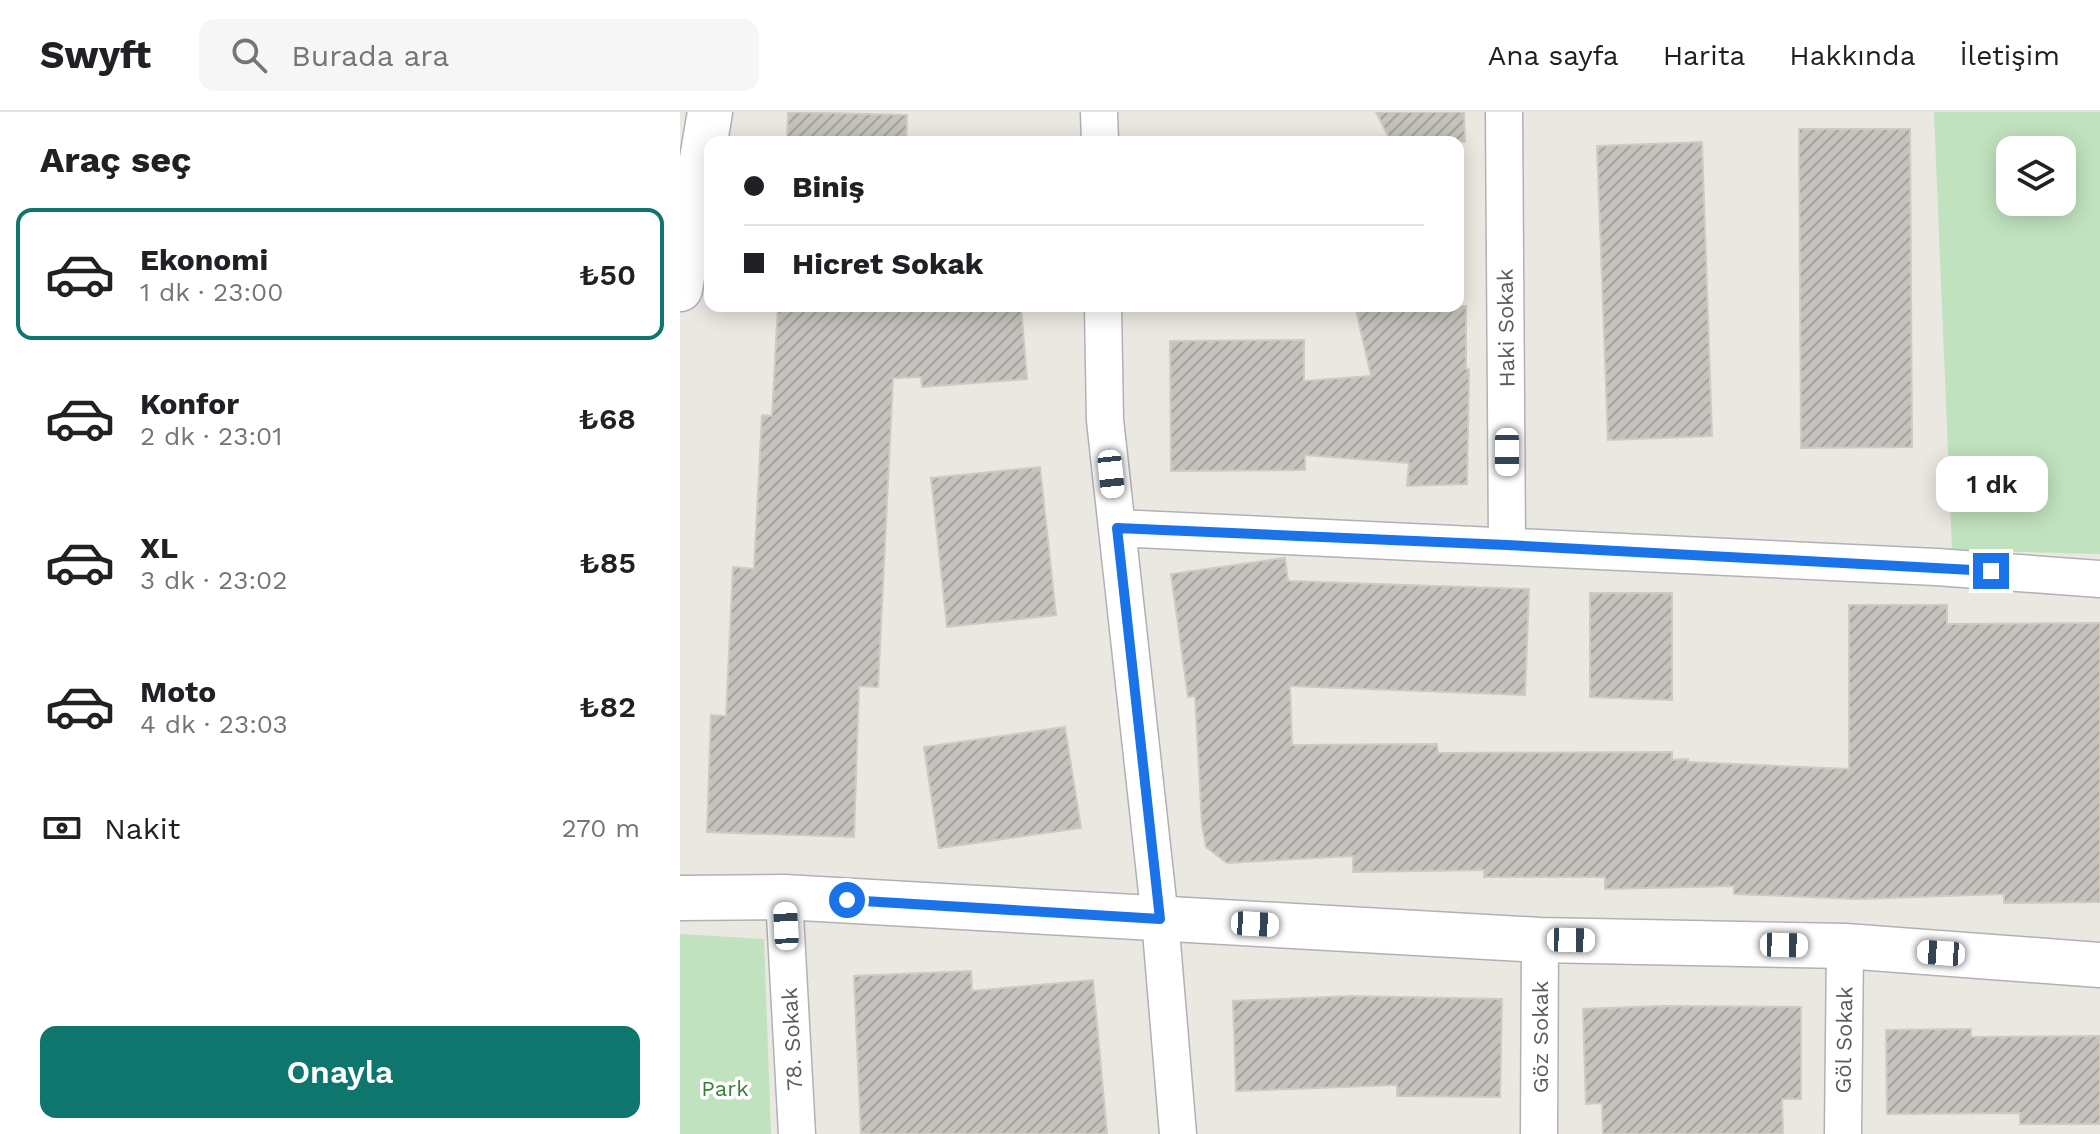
<!DOCTYPE html>
<html lang="tr">
<head>
<meta charset="utf-8">
<style>
  body { margin:0; font-family:"Work Sans",sans-serif; background:#f6f6f6; color:#202124; height:100vh; display:flex; flex-direction:column; font-size:30px; white-space:nowrap }
  * { box-sizing:border-box; margin:0 }
  p { font-size:26px; color:#757577 }
  .icon { flex:none; width:44px; height:44px; fill:none; stroke:currentColor; stroke-width:2; stroke-linecap:round; stroke-linejoin:round }
  .map { position:relative; flex:1; overflow:hidden }
  .details { display:flex; flex-direction:column; background:#fff; width:680px }
  .details>* { flex:none }
  .top-card { position:absolute; left:24px; top:24px; width:760px; height:176px; border-radius:16px; box-shadow:0 4px 20px #0003; display:grid; align-content:center; height:176px; padding:0 40px; background:#fff }
  .controls { position:absolute; left:1316px; top:24px; display:grid; gap:16px }
  .controls a { display:grid; place-items:center; width:80px; height:80px; border-radius:16px; background:#fff; box-shadow:0 4px 20px #0003; font-size:40px }
  .end { position:absolute; width:36px; height:36px; margin:-18px; border:10px solid #1a73e8; background:#fff; box-shadow:0 0 0 4px #fff }
  .from { border-radius:50% }
  .bubble { position:absolute; height:56px; border-radius:16px; background:#fff; box-shadow:0 4px 20px #0003; font-size:26px; font-weight:600; line-height:56px; text-align:center }
  .car { position:absolute; width:24px; height:48px; margin:-24px -12px; border-radius:10px; box-shadow:0 0 6px 2px #0007; background:linear-gradient(#fff 24%,#345 0 40%,#fff 0 76%,#345 0 86%,#fff 0) }
  .top-card b { display:flex; align-items:center; gap:28px; height:76px; font-size:30px }
  .top-card b+b { border-top:2px solid #e0e0e0 }
  .top-card i { width:20px; height:20px; background:#202124 }
  ul { padding:0; list-style:none }
  li { display:flex; align-items:center; gap:24px; height:132px; margin:0 16px 12px; padding:0 24px; border:4px solid transparent; border-radius:16px }
  li div { flex:1 }
  li b { display:block; font-size:30px }
  li em { font-style:normal; font-weight:600 }
  li.current { border-color:#0f766e }
  li>.icon { width:72px; height:72px; stroke-width:1.5 }
  h2 { padding:0 40px; font-size:36px; line-height:96px }
  .pay { display:flex; align-items:center; gap:20px; height:88px; padding:0 40px; font-size:30px }
  .pay p { margin-inline-start:auto }
  .cta { display:flex; gap:16px; margin-top:auto; padding:16px 40px }
  .cta a { flex:1; height:92px; border-radius:16px; background:#0f766e; color:#fff; font-size:32px; font-weight:600; line-height:92px; text-align:center }
  header { display:flex; align-items:center; gap:48px; box-sizing:border-box; height:112px; padding:0 40px; background:#fff; border-bottom:2px solid #e0e0e0 }
  header strong { font-size:38px }
  nav { display:flex; gap:44px; margin-inline-start:auto; font-size:28px }
  .search { width:560px; height:72px; background:#f6f6f6; display:flex; align-items:center; gap:20px; box-sizing:border-box; padding:0 28px; border-radius:16px; color:#757577; font-size:30px }
  main { display:flex; flex:1; min-height:0 }
  .map>svg:first-child { display:block }
  .green { fill:#c1e2be; fill-rule:evenodd }
  .building { fill:url(#building-hatch); stroke:#d0cac0; stroke-width:2 }
  .lines { fill:none; stroke-linecap:round; stroke-linejoin:round }
  .minor-casing { stroke:#aeb2b6; stroke-width:39 }
  .tertiary-casing { stroke:#aeb2b6; stroke-width:47 }
  .minor { stroke:#fff; stroke-width:36 }
  .tertiary { stroke:#fff; stroke-width:44 }
  .route { stroke:#1a73e8; stroke-width:10 }
  .labels { text-anchor:middle; dominant-baseline:central; stroke-width:7; stroke-linejoin:round; paint-order:stroke }
  .street-label { font-size:22px; fill:#595d61; stroke:#fff }
  .park-label { font-size:22px; fill:#3a8039; stroke:#fff }
</style>
</head>
<body>
<header>
<strong>Swyft</strong>
<div class="search"><svg class="icon" aria-label="search" viewBox="0 0 24 24"><circle cx="10" cy="10" r="6"/><path d="M15 15l6 6"/></svg>Burada ara</div>
<nav><a>Ana sayfa</a><a>Harita</a><a>Hakkında</a><a>İletişim</a></nav>
</header>
<main>
<section class="details">
<h2>Araç seç</h2>
<ul>
<li class="current"><svg class="icon" aria-label="car" viewBox="0 0 24 24"><path d="M5 17H2v-5l4-1 3-4h7l3 4 3 1v5h-3M9 17h6M6 11h13"/><circle cx="7" cy="17" r="2"/><circle cx="17" cy="17" r="2"/></svg><div><b>Ekonomi</b><p>1 dk · 23:00</p></div><em>₺50</em></li>
<li><svg class="icon" aria-label="car" viewBox="0 0 24 24"><path d="M5 17H2v-5l4-1 3-4h7l3 4 3 1v5h-3M9 17h6M6 11h13"/><circle cx="7" cy="17" r="2"/><circle cx="17" cy="17" r="2"/></svg><div><b>Konfor</b><p>2 dk · 23:01</p></div><em>₺68</em></li>
<li><svg class="icon" aria-label="car" viewBox="0 0 24 24"><path d="M5 17H2v-5l4-1 3-4h7l3 4 3 1v5h-3M9 17h6M6 11h13"/><circle cx="7" cy="17" r="2"/><circle cx="17" cy="17" r="2"/></svg><div><b>XL</b><p>3 dk · 23:02</p></div><em>₺85</em></li>
<li><svg class="icon" aria-label="car" viewBox="0 0 24 24"><path d="M5 17H2v-5l4-1 3-4h7l3 4 3 1v5h-3M9 17h6M6 11h13"/><circle cx="7" cy="17" r="2"/><circle cx="17" cy="17" r="2"/></svg><div><b>Moto</b><p>4 dk · 23:03</p></div><em>₺82</em></li>
</ul>
<div class="pay"><svg class="icon" aria-label="cash" viewBox="0 0 24 24"><path d="M3 7h18v10H3z"/><circle cx="12" cy="12" r="2"/></svg>Nakit<p>270 m</p></div>
<div class="cta"><a>Onayla</a></div>
</section>
<div class="map">
<svg width="1420" height="1022" viewBox="0 0 1420 1022">
  <defs>
    <pattern id="building-hatch" width="6" height="6" patternUnits="userSpaceOnUse" patternTransform="scale(2)"><rect width="6" height="6" fill="#c6c3be"/><path d="M-1 1l2-2M0 6l6-6M5 7l2-2" fill="none" stroke="#a4a29e"/></pattern>
  </defs>
  <rect width="100%" height="100%" fill="#ebe8e1"/>
  <path class="green" d="M1254 0H1420V442L1272 438ZM1330 38H1382V90H1330Z
    M0 822 84 827 91 1022H0Z"/>
  <path class="building" d="M108 0 227 3 226 30H107Z
    M696 0H784L785 30H711Z
    M1119 17H1230L1232 335 1121 336Z
    M1022 30 1032 324 928 328 917 34Z
    M98 194H341L347 267 242 275 241 265 213 266 198 575 179 574 174 725 27 720 31 603 46 604 53 455 74 457 82 303 92 304Z
    M675 194H786V257H789L787 372 727 374 729 351 625 343V358L491 359 490 229 624 228V269L691 264Z
    M360 355 376 503 267 515 251 366Z
    M605 446 608 469 849 477 845 583 610 574 612 633 757 632 758 641 992 640V648L1008 647V650L1169 657V493H1267V512L1420 511V790L1324 791V782L1177 787 1054 782V774L925 777V765H804V758L673 760V744L547 751 526 735 522 714 515 584 508 585 491 462Z
    M910 481H992V588L910 585Z
    M385 615 401 716 259 736 244 635Z
    M291 859 292 879 413 868 427 1022H181L174 864Z
    M671 884 822 887 820 985 717 984V973L556 979 553 889Z
    M981 894 1121 895V987H1102L1103 1022H923L922 991 906 992 903 897Z
    M1291 917V925L1420 924V1012H1340V1001L1207 1002 1206 918Z"/>
  <g class="lines">
    <defs>
      <path id="minor" d="M419 0 420 30
        M824 0 827 433
        M423 194 425 308 480 807 498 1022
        M437 416 1256 455 1420 467
        M104 785 117 1022
        M859 1022 860 828
        M1163 1022 1165 834"/>
      <path id="tertiary" d="M0 177 30 0
        M0 786 104 785 860 828 1165 834 1420 853"/>
    </defs>
    <use href="#minor" class="minor-casing"/>
    <use href="#tertiary" class="tertiary-casing"/>
    <use href="#minor" class="minor"/>
    <use href="#tertiary" class="tertiary"/>
  </g>
  <g class="lines">
    <path class="route" d="M167 788 480 807 437 416 827 433 1311 459"/>
  </g>
  <g class="labels">
    <g class="street-label">
      <text transform="translate(826 216) rotate(-91)">Haki Sokak</text>
      <text transform="translate(860 925) rotate(-90)">Göz Sokak</text>
      <text transform="translate(112 927) rotate(-93)">78. Sokak</text>
      <text transform="translate(1164 928) rotate(-89)">Göl Sokak</text>
    </g>
    <g class="park-label">
      <text x="45" y="976">Park</text>
    </g>
  </g>
</svg>
<div class="controls">
<a><svg class="icon" aria-label="layers" viewBox="0 0 24 24"><path d="M12 4l9 5-9 5-9-5zM3 14l9 5 9-5"/></svg></a>
</div>
<i class="end from" style="left:167px;top:788px"></i>
<i class="end" style="left:1311px;top:459px"></i>
<div class="bubble" style="left:1256px;top:344px;width:112px">1 dk</div>
<i class="car" style="left:827px;top:340px;rotate:180deg"></i>
<i class="car" style="left:431px;top:362px;rotate:174deg"></i>
<i class="car" style="left:575px;top:812px;rotate:93deg"></i>
<i class="car" style="left:106px;top:814px;rotate:357deg"></i>
<i class="car" style="left:891px;top:828px;rotate:91deg"></i>
<i class="car" style="left:1104px;top:833px;rotate:91deg"></i>
<i class="car" style="left:1261px;top:841px;rotate:274deg"></i>
<div class="top-card">
<b><i class="from"></i>Biniş</b>
<b><i></i>Hicret Sokak</b>
</div>
</div>
</main>
</body>
</html>
